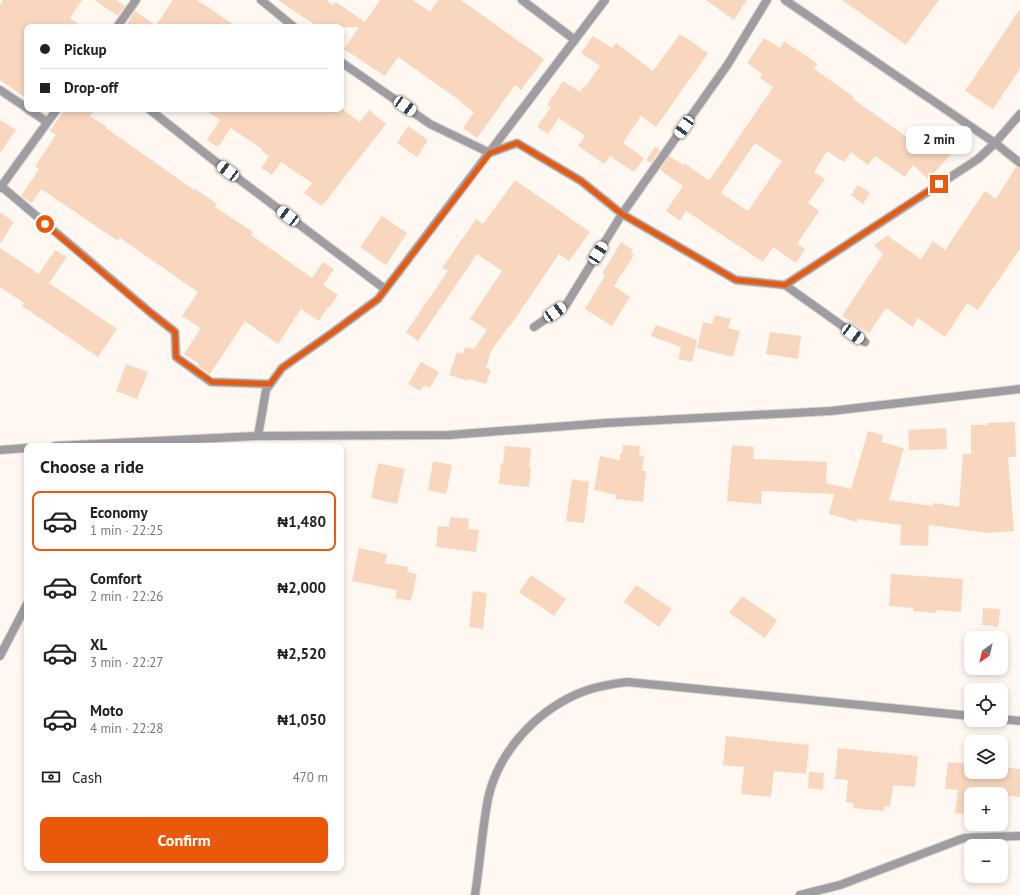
<!DOCTYPE html>
<html lang="en">
<head>
<meta charset="utf-8">
<style>
  body { margin:0; font-family:"PT Sans",sans-serif; background:#f6f6f6; color:#222; height:100vh; display:flex; flex-direction:column; font-size:15px; white-space:nowrap }
  * { box-sizing:border-box; margin:0 }
  p { font-size:13px; color:#767676 }
  .icon { flex:none; width:22px; height:22px; fill:none; stroke:currentColor; stroke-width:2; stroke-linecap:round; stroke-linejoin:round }
  .map { position:relative; flex:1; overflow:hidden }
  .drawer { position:absolute; left:24px; top:443px; width:320px; height:428px; display:flex; flex-direction:column; background:#fff; border-radius:8px; box-shadow:0 2px 6px #0003 }
  .drawer>* { flex:none }
  .top-card { position:absolute; left:24px; top:24px; width:320px; height:88px; border-radius:8px; box-shadow:0 2px 6px #0003; display:grid; align-content:center; height:88px; padding:0 16px; background:#fff }
  .needle { width:26px; rotate:214deg }
  .fabs { position:absolute; left:964px; top:631px; display:grid; gap:8px }
  .fabs a { display:grid; place-items:center; width:44px; height:44px; border-radius:8px; background:#fff; box-shadow:0 2px 6px #0003; font-size:20px }
  .end { position:absolute; width:18px; height:18px; margin:-9px; border:5px solid #ea580c; background:#fff; box-shadow:0 0 0 2px #fff }
  .from { border-radius:50% }
  .bubble { position:absolute; height:28px; border-radius:8px; background:#fff; box-shadow:0 2px 6px #0003; font-size:13px; font-weight:800; line-height:28px; text-align:center }
  .car { position:absolute; width:12px; height:24px; margin:-12px -6px; border-radius:5px; box-shadow:0 0 3px 1px #0007; background:linear-gradient(#fff 24%,#345 0 40%,#fff 0 76%,#345 0 86%,#fff 0) }
  .top-card b { display:flex; align-items:center; gap:14px; height:38px; font-size:15px }
  .top-card b+b { border-top:1px solid #e0e0e0 }
  .top-card i { width:10px; height:10px; background:#222 }
  ul { padding:0; list-style:none }
  li { display:flex; align-items:center; gap:12px; height:60px; margin:0 8px 6px; padding:0 8px; border:2px solid transparent; border-radius:8px }
  li div { flex:1 }
  li b { display:block; font-size:15px }
  li em { font-style:normal; font-weight:800 }
  li.on { border-color:#ea580c }
  li>.icon { width:36px; height:36px; stroke-width:1.5 }
  h2 { padding:0 16px; font-size:18px; line-height:48px }
  .pay { display:flex; align-items:center; gap:10px; height:44px; padding:0 16px; font-size:15px }
  .pay p { margin-inline-start:auto }
  .cta { display:flex; gap:8px; margin-top:auto; padding:8px 16px }
  .cta a { flex:1; height:46px; border-radius:8px; background:#ea580c; color:#fff; font-size:16px; font-weight:800; line-height:46px; text-align:center }
  .map>svg:first-child { display:block }
  .building { fill:#f9d7be; fill-rule:evenodd }
  .lines { fill:none; stroke-linecap:round; stroke-linejoin:round }
  .minor-casing { stroke:#dcd6d0; stroke-width:10 }
  .minor { stroke:#a09da2; stroke-width:8 }
  .route { stroke:#ea580c; stroke-width:5 }
</style>
</head>
<body>
<div class="map">
<svg width="1020" height="895" viewBox="0 0 1020 895">
  <rect width="100%" height="100%" fill="#fff8f1"/>
  <path class="building" d="M3 0H82L70 18 83 27H27V99L0 80V5Z
    M94 0H116L125 6 118 16Z
    M173 0H197L237 27H125L135 11 156 25Z
    M278 0H326L333 5 336 2 365 22 380 0H413L430 12 438 0H461L544 59 521 90 515 85 477 138 463 128 474 112 461 103 462 102 398 57 385 76 344 49 359 27H318Z
    M706 0H747L734 20Z
    M842 0H939L906 45Z
    M1020 9V69L993 109 965 91Z
    M680 34 708 53 656 127 641 116 623 143 644 158 634 172 610 156 604 164 578 146 585 136 559 118 548 134 537 127 551 107 547 105 563 81 580 92 584 86 585 87 600 66 581 53 593 36 612 48 616 43 653 71Z
    M764 38 780 48 784 41 818 64 814 69 854 97 853 99 921 147 940 127 960 145 928 179 913 165 905 177 875 156 868 165 851 152 844 162 827 151 814 172 825 179 808 203 819 211 797 244 805 249 796 263 773 247 763 262 686 211 680 221 666 211 683 186 660 170 669 156 683 165 684 163 708 180 711 178 773 87 760 78 762 74 747 63ZM755 143 782 161 748 211 721 193Z
    M65 109H95L90 116 107 127 106 128 194 190 195 189 217 204 215 207 253 232 251 235 312 278 323 262 334 269 323 285 338 295 329 308 328 307 319 321 301 309 278 344 245 321 210 374 198 366 199 364 184 354 201 328 182 316 198 292 120 238 118 241 41 189 32 203 21 196 39 169 35 166 56 135 50 131Z
    M204 109H342L360 122 369 110 386 124 322 206 304 193 312 183 281 162 272 175 261 168 269 156 261 150 262 149 231 128 218 147 207 140 220 120Z
    M0 120 16 130 0 153Z
    M408 126 428 140 417 157 397 143Z
    M655 147 660 150 651 163 646 160Z
    M1016 167 1020 168V249L978 310 967 303 945 337 918 318 913 327 886 308 869 333 842 316 883 254 874 245 888 235 892 239 921 259 933 241 945 250 985 191 996 199Z
    M515 180 590 232 569 261 559 254 510 326H509L491 351 486 368 491 370 486 384 469 379 468 381 449 375 457 352 463 354 465 347 474 349 487 330 470 319 502 271 477 254 418 341 406 332 448 271 442 268 476 219 483 224Z
    M858 185 870 193 863 204 851 195Z
    M0 212 14 222 0 244Z
    M382 216 407 233 386 265 360 247Z
    M621 242 633 250 631 253 634 255 614 286 630 297 612 326 585 309 605 276 602 274Z
    M0 248 39 274 55 250 67 257 49 283 117 329 98 357 22 306 24 303 0 287Z
    M715 315 731 319 728 328 740 331 733 357 697 348 703 322 712 324Z
    M656 325 697 340 692 362 678 359 681 347 651 336Z
    M770 332 801 336 798 359 766 354Z
    M421 362 439 372 430 388 425 385 420 391 408 384Z
    M126 364 148 372 137 399 116 391Z
    M1015 422 1016 457H1008L1014 531 988 533 929 525 928 546 900 545 901 525 857 519V522L829 514 834 494 762 491 761 504 727 501 732 445 754 447 753 459 827 462 826 483 851 489 868 431 883 435 881 442 904 448 889 500 933 506V503L959 507 963 454H971V425H987V423Z
    M946 428 947 449 909 450 908 430Z
    M623 445 640 446 639 455 644 456 642 471H646L643 502 616 499V495L594 490 600 456 620 460V454H622Z
    M505 446 531 448 529 467H531L529 487 499 484 501 463 503 464Z
    M433 461 452 465 446 494 428 490Z
    M378 463 405 469 397 504 371 498Z
    M572 479 589 482 584 523 566 521Z
    M450 517 469 519 468 529 479 530 476 552 436 547 438 526 449 527Z
    M359 548 387 554 385 563 408 567 407 572 417 574 411 601 395 598 397 590 352 581Z
    M891 574 963 579 961 612 936 610V613L913 611V608L889 606Z
    M531 575 566 599 554 616 519 592Z
    M636 585 672 609 659 627 624 602Z
    M473 591 487 593 483 629 469 627Z
    M742 596 777 620 765 638 729 613Z
    M983 608 1000 609 998 627 982 625Z
    M726 736 809 745 806 774 774 771 771 797 741 794 744 767 723 765Z
    M838 748 918 756 915 787 893 785 890 807 885 806 884 811 853 808V803L846 802 848 780 835 779Z
    M948 762 971 764V772H1001V767L1020 769V797L971 792V815L955 813 958 790 945 789Z
    M809 772 824 773 823 790 808 788Z"/>
  <g class="lines">
    <defs>
      <path id="minor" d="M261 0 294 27
        M522 0 575 40
        M785 0 995 143 1020 163
        M117 27 136 0
        M341 62 430 124 490 153 517 143 581 181 622 214 736 280 785 285 978 159 995 143 1020 114
        M0 90 27 108
        M28 109 47 122
        M149 109 216 162 385 289
        M1 186 151 313 175 332 176 357 211 382 270 384
        M0 188 57 109
        M785 285 865 342
        M534 327 566 305 622 214 728 64 767 0
        M258 436 266 390 282 368 332 333 378 299 605 0
        M55 446 258 436 449 435 606 423 831 411 1020 389
        M0 450 27 448
        M0 656 27 604
        M1001 719 1020 721
        M475 895C480 863 482 830 488 799 498 752 535 713 577 694 593 687 610 684 627 682L971 716
        M800 895 840 885 964 838 1020 836"/>
    </defs>
    <use href="#minor" class="minor-casing"/>
    <use href="#minor" class="minor"/>
  </g>
  <g class="lines">
    <path class="route" d="M45 224 141 305 175 332 176 357 212 382 270 384 282 368 332 333 378 299 490 153 517 143 581 181 622 214 736 280 785 285 939 184"/>
  </g>
</svg>
<div class="fabs">
<a><svg class="needle" viewBox="-14 -14 28 28"><path d="M0-13l5 13h-10z" fill="#e53935"/><path d="M0 13l5-13h-10z" fill="#767676"/></svg></a>
<a><svg class="icon" aria-label="locate" viewBox="0 0 24 24"><circle cx="12" cy="12" r="6"/><path d="M12 2v4M12 18v4M2 12h4M18 12h4"/></svg></a>
<a><svg class="icon" aria-label="layers" viewBox="0 0 24 24"><path d="M12 4l9 5-9 5-9-5zM3 14l9 5 9-5"/></svg></a>
<a>+</a>
<a>−</a>
</div>
<i class="end from" style="left:45px;top:224px"></i>
<i class="end" style="left:939px;top:184px"></i>
<div class="bubble" style="left:906px;top:126px;width:66px">2 min</div>
<i class="car" style="left:405px;top:106px;rotate:125deg"></i>
<i class="car" style="left:684px;top:127px;rotate:215deg"></i>
<i class="car" style="left:228px;top:171px;rotate:307deg"></i>
<i class="car" style="left:288px;top:216px;rotate:307deg"></i>
<i class="car" style="left:598px;top:253px;rotate:32deg"></i>
<i class="car" style="left:555px;top:312px;rotate:55deg"></i>
<i class="car" style="left:853px;top:334px;rotate:126deg"></i>
<div class="top-card">
<b><i class="from"></i>Pickup</b>
<b><i></i>Drop-off</b>
</div>
<section class="drawer">
<h2>Choose a ride</h2>
<ul>
<li class="on"><svg class="icon" aria-label="car" viewBox="0 0 24 24"><path d="M5 17H2v-5l4-1 3-4h7l3 4 3 1v5h-3M9 17h6M6 11h13"/><circle cx="7" cy="17" r="2"/><circle cx="17" cy="17" r="2"/></svg><div><b>Economy</b><p>1 min · 22:25</p></div><em>₦1,480</em></li>
<li><svg class="icon" aria-label="car" viewBox="0 0 24 24"><path d="M5 17H2v-5l4-1 3-4h7l3 4 3 1v5h-3M9 17h6M6 11h13"/><circle cx="7" cy="17" r="2"/><circle cx="17" cy="17" r="2"/></svg><div><b>Comfort</b><p>2 min · 22:26</p></div><em>₦2,000</em></li>
<li><svg class="icon" aria-label="car" viewBox="0 0 24 24"><path d="M5 17H2v-5l4-1 3-4h7l3 4 3 1v5h-3M9 17h6M6 11h13"/><circle cx="7" cy="17" r="2"/><circle cx="17" cy="17" r="2"/></svg><div><b>XL</b><p>3 min · 22:27</p></div><em>₦2,520</em></li>
<li><svg class="icon" aria-label="car" viewBox="0 0 24 24"><path d="M5 17H2v-5l4-1 3-4h7l3 4 3 1v5h-3M9 17h6M6 11h13"/><circle cx="7" cy="17" r="2"/><circle cx="17" cy="17" r="2"/></svg><div><b>Moto</b><p>4 min · 22:28</p></div><em>₦1,050</em></li>
</ul>
<div class="pay"><svg class="icon" aria-label="cash" viewBox="0 0 24 24"><path d="M3 7h18v10H3z"/><circle cx="12" cy="12" r="2"/></svg>Cash<p>470 m</p></div>
<div class="cta"><a>Confirm</a></div>
</section>
</div>
</body>
</html>
